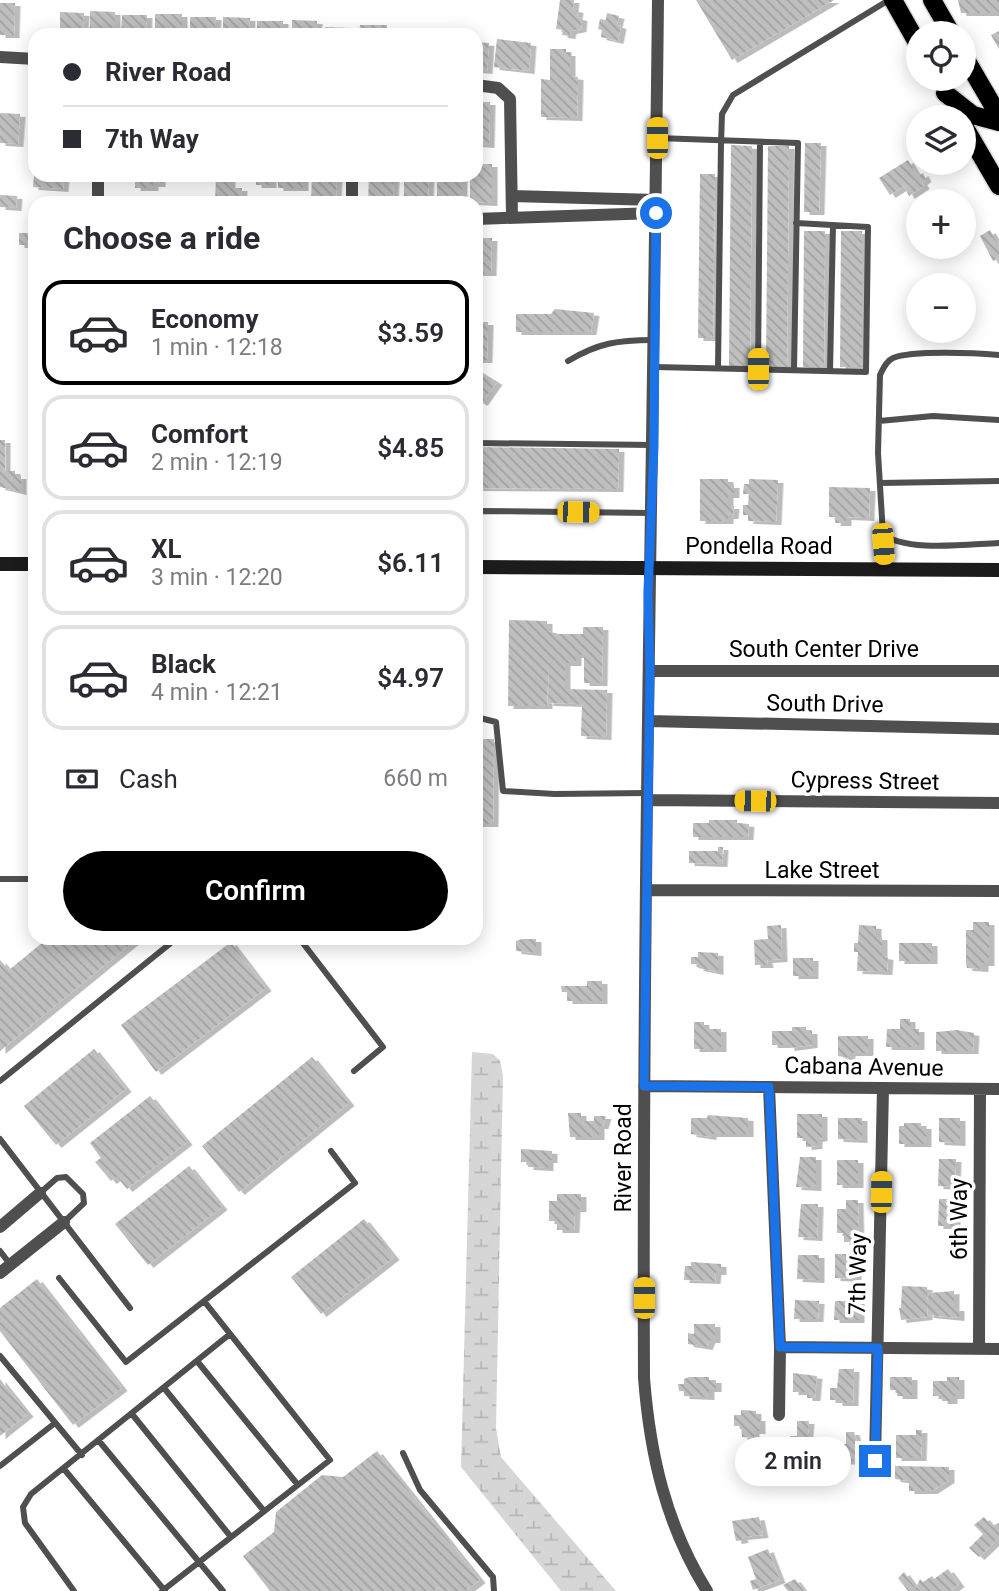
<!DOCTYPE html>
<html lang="en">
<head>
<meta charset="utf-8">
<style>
  body { margin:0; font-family:Roboto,sans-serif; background:#f7f7f7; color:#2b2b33; height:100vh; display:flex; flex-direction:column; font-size:26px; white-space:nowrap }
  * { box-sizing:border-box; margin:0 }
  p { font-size:23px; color:#7c7c81 }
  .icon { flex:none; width:38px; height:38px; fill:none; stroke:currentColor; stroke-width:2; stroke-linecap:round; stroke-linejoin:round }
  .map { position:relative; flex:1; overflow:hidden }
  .sheet { position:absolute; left:28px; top:196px; width:455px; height:749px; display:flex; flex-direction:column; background:#fff; border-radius:21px; box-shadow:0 4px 18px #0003 }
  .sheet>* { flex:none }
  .hud { position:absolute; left:28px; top:28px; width:455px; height:154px; border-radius:21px; box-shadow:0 4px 18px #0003; display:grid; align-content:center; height:154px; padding:0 35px; background:#fff }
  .buttons { position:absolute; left:906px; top:21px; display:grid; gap:14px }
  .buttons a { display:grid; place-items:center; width:70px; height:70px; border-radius:50%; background:#fff; box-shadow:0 4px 18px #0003; font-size:35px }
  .end { position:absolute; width:32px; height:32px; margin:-16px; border:9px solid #1a73e8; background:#fff; box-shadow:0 0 0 4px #fff }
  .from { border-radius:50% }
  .bubble { position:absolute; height:49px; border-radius:24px; background:#fff; box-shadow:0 4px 18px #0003; font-size:23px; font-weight:600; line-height:49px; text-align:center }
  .car { position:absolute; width:21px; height:42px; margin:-21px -10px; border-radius:9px; box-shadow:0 0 5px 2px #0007; background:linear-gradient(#f5c518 24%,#345 0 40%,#f5c518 0 76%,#345 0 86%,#f5c518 0) }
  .hud b { display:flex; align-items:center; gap:24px; height:66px; font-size:26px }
  .hud b+b { border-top:2px solid #e1e1e2 }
  .hud i { width:18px; height:18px; background:#2b2b33 }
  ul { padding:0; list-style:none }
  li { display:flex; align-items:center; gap:21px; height:105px; margin:0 14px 10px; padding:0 21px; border:4px solid #e1e1e2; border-radius:21px }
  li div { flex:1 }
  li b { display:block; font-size:26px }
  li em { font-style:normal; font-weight:600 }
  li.current { border-color:#000 }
  li>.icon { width:63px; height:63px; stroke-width:1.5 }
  h2 { padding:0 35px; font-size:32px; line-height:84px }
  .pay { display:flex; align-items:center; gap:18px; height:77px; padding:0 35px; font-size:26px }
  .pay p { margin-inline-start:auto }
  .action { display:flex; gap:14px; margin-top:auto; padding:14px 35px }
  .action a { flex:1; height:80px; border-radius:42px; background:#000; color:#fff; font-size:28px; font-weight:600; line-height:80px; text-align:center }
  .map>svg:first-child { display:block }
  .wetland { fill:url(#wetland-marsh) }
  .building { fill:url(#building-back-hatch); filter:url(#shadow) }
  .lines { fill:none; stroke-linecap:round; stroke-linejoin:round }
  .primary-casing { stroke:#dbdbdb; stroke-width:21 }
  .lane { stroke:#4f4f4f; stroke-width:6 }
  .street { stroke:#4f4f4f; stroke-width:12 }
  .secondary { stroke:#1c1c1c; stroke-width:14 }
  .primary { stroke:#000; stroke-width:18 }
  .route { stroke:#1a73e8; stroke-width:9 }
  .labels { text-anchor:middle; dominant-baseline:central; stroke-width:7; stroke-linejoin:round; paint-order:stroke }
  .street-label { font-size:23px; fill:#000; stroke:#fff }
</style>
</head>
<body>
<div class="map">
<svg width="999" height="1591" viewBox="0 0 999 1591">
  <defs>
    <pattern id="wetland-marsh" width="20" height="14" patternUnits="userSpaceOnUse" patternTransform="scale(1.75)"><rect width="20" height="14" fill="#d6d6d6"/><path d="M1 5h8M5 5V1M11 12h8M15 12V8" fill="none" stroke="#b6b6b6"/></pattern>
    <pattern id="building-back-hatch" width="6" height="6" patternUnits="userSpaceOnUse" patternTransform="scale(1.75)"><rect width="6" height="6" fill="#bfbfbf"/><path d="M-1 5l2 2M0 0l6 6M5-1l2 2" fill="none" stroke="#a2a2a2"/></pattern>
    <filter id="shadow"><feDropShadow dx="5.5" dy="3" stdDeviation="0" flood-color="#0004"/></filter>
  </defs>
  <rect width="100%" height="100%" fill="#fff"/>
  <path class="wetland" d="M472 1052 493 1054 500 1061 503 1076 496 1428 501 1457 616 1591H561L461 1467Z"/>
  <path class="building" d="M560 0H574L573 9 578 10 577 17 582 18 581 29 571 31 570 36 562 35 563 30 556 29Z
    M696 0H834L732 60Z
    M958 0H999V13H961Z
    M0 3H15L14 35H0Z
    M90 11 115 12V35H90Z
    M60 12 84 13 83 35H60Z
    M607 13 619 16 617 25 621 26 618 41 601 37 602 30 598 29 600 19 606 20Z
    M155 14H182V35H155Z
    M122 15H147L146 35H121Z
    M190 17H216L215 35H190Z
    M223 17 250 18 249 35H223Z
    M292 20 317 21 316 35H292Z
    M257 21H283V35H257Z
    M360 25H387V35H359Z
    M325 27 350 28V35H325Z
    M395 30 420 31V35H395Z
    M999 31V49L991 35Z
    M497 39 531 43 529 71 494 67Z
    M476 42 489 43 487 71 476 70Z
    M550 49H566V53H570V76L578 77 577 118 541 117V79L550 80Z
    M476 102H490L489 145 476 144Z
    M0 113 20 114 18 144 0 143Z
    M805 143H821L819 212H804Z
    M731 145 752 146 750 366H729Z
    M768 146H789L787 367H766Z
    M908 160 918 176 923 173 926 179 922 182 924 186 909 196 904 186 890 195 879 178Z
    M476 164H492V203L470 202V175H476Z
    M700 174H715L713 338H698Z
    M34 175H64L63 189 33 187Z
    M135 175H160V184H153V188H135Z
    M216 175H230V188H242L241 203H215Z
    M256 175H271V185H256Z
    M278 175H303V188H278Z
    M312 175H337L336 201H311Z
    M369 175H394L393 202H368Z
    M404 175H429L428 202H404Z
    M437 175H462V202H437Z
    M0 195 17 196 16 208 0 207Z
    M990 230 999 245V258L993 261 980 236Z
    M804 231H825L824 368 803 367Z
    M841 231H862V367H840Z
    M19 233H35V245H19Z
    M476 238H492L491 273H476Z
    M555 309 594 313 591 332H516V314H551Z
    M476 322H488L487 360H476Z
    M31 341 35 342V353L29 352Z
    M476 369 497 382 482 403 476 399Z
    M0 440H5V471H15V476H21V492L0 487Z
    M476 447 619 449 618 489 476 488Z
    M700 479H728V485H734V495H728V506H734L733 516H728V521H700Z
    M749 479 778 480 776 522 748 521V515H743V505H748L749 494H743L744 484H749Z
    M829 487 870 488 869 518 846 517V523H835L836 517H829Z
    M509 620 547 621V631L559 634H583V627H603L602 683H584V655H576V663H565V689L607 690 606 737 581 736 582 704 548 703 549 659 547 706H508Z
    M476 739H494L493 824H476Z
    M709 820H737V823L749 824 748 837H693V823H709Z
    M718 847H723L722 864 689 863V851H718Z
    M973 922H989V963H983V969L967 968 966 963V930H973Z
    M781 925 782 959 767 960 768 965H755L754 940 768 939 767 926Z
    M859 925 876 926V937H882V956L888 957 887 972 857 971 858 952H854V943H858Z
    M48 938H138L0 1051V960L9 970Z
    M522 939H536V953L516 951V941Z
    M231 942 266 988 156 1072 121 1025Z
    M899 943H932V961H899Z
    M698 952 718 953V972L698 968V964H691V957H698Z
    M793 958H813V976H793Z
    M587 981H602V1001H567V992H562L561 986H587Z
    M900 1019H910V1029H919V1047H886L887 1029H900Z
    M694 1022H704V1029H721V1049H694Z
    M792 1027H806V1031H812V1045L789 1048V1045H772V1031H792Z
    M957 1030 974 1033 973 1051H936V1032Z
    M838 1036H868V1053H850V1058L838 1056Z
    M94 1049 126 1089 56 1145 24 1106Z
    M312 1057 349 1103 239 1192 202 1146Z
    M150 1096 187 1142 127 1189 117 1177 111 1181 95 1162 101 1158 90 1143Z
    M568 1113H581V1121H594V1116H606L603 1126H599V1137H570Z
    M797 1114H822V1138L817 1139V1146L806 1147V1138H797Z
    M708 1115 748 1118V1134H711V1137L691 1134V1118H707Z
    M838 1118H862V1140L838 1139Z
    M939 1118H960V1143L939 1142Z
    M904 1123H921V1126H926V1144H899V1126H904Z
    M521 1149 552 1151V1160H548V1168L528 1167V1162H521Z
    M800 1157H816V1188L796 1187Z
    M939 1159H956L955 1187 938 1186Z
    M837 1160H858V1185H837Z
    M189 1166 222 1207 148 1265 115 1224Z
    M557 1194H581V1209H575L574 1230H557V1221H549V1201H557Z
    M939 1199H955V1226H938Z
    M846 1200H858L859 1242H844V1233H837V1209H846Z
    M801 1204H818L817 1238 798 1237Z
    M364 1219 394 1257 321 1314 291 1277Z
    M835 1254H857L856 1279 835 1278Z
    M798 1255H819V1280L797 1279Z
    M691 1262 721 1264V1272H716L715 1281 684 1280 685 1266H691Z
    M37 1279 122 1388 73 1425 0 1331V1308Z
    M902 1286 927 1287V1301L929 1293 954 1291V1308H959V1318L928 1315 927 1304V1317L901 1320 899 1308H901Z
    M795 1300 819 1301 818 1319H794Z
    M835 1301H859V1320H834Z
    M694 1324H715V1340H710L707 1347 688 1344V1333L694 1334Z
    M839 1369H854L853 1403H837V1400H830V1388H837Z
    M793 1373 817 1376 815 1398H807V1392H793Z
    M689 1377H709V1380H716V1389H709V1397L684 1396V1391H679L678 1384H684V1379Z
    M890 1377H912V1396H897V1390H890Z
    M947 1377H959V1396H952V1401H942V1396H933V1381H947Z
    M0 1379 28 1414 0 1436Z
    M741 1410 756 1411V1418H760V1431H754V1438L742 1437 741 1426H734V1415H741Z
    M797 1421H809L807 1446H814V1455H798L797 1446H790V1436H797Z
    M916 1430H922L921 1458H896V1435H916Z
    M846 1432H854L863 1462 831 1461 834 1444H846Z
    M377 1451 480 1580 466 1591H441L439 1587 434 1591H270L243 1556 274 1532 276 1512 322 1475 343 1477Z
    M895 1466 949 1467V1480L932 1491H909V1481L895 1479Z
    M759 1517 763 1535 742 1537 743 1540 736 1541 732 1521Z
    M984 1517 992 1526 999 1523V1538L979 1557 969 1548 983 1534 974 1525Z
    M768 1549 780 1580 753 1590 750 1581 756 1579 748 1557Z
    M948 1569 959 1584 950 1591H908L898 1578 904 1572 916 1588 920 1579 923 1582 932 1576 934 1579Z
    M795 1579 804 1591H788L783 1585Z"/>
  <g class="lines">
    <defs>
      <path id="primary" d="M893 0 919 46
        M932 0 951 33
        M964 56 999 116
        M945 93 973 115 999 122
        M964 126 999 186"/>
    </defs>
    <use href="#primary" class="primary-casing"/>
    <path class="lane" d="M657 138 798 143 794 370
      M568 361C598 343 618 340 653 340
      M655 367 866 372 868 227 796 223
      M718 368 721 143 722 114 733 95 889 0
      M758 369 760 143
      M830 371 833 225
      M879 421 933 416 999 420
      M476 443 653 445
      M880 483 999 481
      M882 533C904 553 969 544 999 543
      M478 567 479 511 651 513
      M885 567 878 453 880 375C883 369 886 361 893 358 912 350 977 353 999 355
      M476 717 496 722 503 791 555 794 647 793
      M0 879H35
      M299 938 383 1047 354 1071
      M0 1081 177 938
      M0 1139 130 1308
      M40 1193 57 1178 66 1177 83 1194 84 1203 64 1222
      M0 1251 10 1264
      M59 1278 126 1362 355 1183 331 1151
      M0 1356 82 1455
      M197 1361 298 1485
      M164 1388 264 1511
      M132 1414 231 1537
      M99 1441 223 1591
      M403 1453 420 1490 493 1577 494 1591
      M0 1466 55 1423
      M64 1469 165 1591
      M74 1591 25 1523 23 1507 31 1494 230 1334
      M162 1591 330 1460 204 1301"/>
    <path class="street" d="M658 0C653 460 642 919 644 1378 650 1455 666 1525 707 1591
      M0 57 35 59
      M476 85 498 88 510 99 512 218
      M512 196 656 200
      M98 203V175
      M352 203V175
      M476 219 656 213
      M650 671H999
      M649 721 999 729
      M647 800 999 803
      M646 890 999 891
      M644 1086 999 1089
      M769 1087 780 1347 779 1415
      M0 1227 40 1193
      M0 1273 64 1222
      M780 1347 999 1349
      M979 1348 980 1089
      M875 1460 883 1088"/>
    <path class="secondary" d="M0 564H35
      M476 567 999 570"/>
    <use href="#primary" class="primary"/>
  </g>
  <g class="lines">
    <path class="route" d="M656 213 654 446 648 593 650 671 644 1086 769 1087 780 1347 878 1348 875 1461"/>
  </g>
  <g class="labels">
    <g class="street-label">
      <text x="759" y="546">Pondella Road</text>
      <text x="824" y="649">South Center Drive</text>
      <text transform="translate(825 704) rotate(1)">South Drive</text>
      <text transform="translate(865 781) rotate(1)">Cypress Street</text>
      <text x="822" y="870">Lake Street</text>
      <text transform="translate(864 1067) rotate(1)">Cabana Avenue</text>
      <text transform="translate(623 1158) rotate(-90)">River Road</text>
      <text transform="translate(959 1219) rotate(-90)">6th Way</text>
      <text transform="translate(858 1274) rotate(-89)">7th Way</text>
    </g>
  </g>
</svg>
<div class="buttons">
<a><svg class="icon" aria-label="locate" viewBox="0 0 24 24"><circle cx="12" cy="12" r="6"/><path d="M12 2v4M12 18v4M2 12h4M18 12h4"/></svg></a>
<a><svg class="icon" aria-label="layers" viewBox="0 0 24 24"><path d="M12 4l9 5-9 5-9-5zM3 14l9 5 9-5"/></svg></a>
<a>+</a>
<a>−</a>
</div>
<i class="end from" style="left:656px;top:213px"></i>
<i class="end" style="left:875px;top:1461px"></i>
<div class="bubble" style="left:735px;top:1437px;width:116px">2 min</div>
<i class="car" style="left:657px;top:138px;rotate:0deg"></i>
<i class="car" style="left:758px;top:369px;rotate:0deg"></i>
<i class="car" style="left:578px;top:512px;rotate:91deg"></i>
<i class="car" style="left:883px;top:544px;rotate:176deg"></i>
<i class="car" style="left:755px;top:801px;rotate:271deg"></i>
<i class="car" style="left:881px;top:1192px;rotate:1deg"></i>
<i class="car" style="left:644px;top:1298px;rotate:0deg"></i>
<div class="hud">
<b><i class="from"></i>River Road</b>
<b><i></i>7th Way</b>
</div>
<section class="sheet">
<h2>Choose a ride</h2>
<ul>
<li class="current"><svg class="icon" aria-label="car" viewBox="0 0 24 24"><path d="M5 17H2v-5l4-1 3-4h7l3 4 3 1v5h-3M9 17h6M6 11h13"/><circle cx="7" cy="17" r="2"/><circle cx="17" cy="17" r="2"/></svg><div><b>Economy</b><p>1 min · 12:18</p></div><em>$3.59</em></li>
<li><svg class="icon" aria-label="car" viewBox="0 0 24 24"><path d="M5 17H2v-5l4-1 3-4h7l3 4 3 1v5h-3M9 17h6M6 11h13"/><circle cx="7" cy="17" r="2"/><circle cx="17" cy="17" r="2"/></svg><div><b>Comfort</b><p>2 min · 12:19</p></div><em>$4.85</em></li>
<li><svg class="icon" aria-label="car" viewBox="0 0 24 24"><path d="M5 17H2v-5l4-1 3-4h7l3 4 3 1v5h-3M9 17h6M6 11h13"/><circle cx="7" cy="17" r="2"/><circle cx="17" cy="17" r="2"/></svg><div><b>XL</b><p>3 min · 12:20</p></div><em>$6.11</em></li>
<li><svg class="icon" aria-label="car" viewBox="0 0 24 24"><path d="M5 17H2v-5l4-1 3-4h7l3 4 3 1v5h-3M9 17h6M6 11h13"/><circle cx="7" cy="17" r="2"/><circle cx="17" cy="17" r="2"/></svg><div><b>Black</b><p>4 min · 12:21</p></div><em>$4.97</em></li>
</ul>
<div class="pay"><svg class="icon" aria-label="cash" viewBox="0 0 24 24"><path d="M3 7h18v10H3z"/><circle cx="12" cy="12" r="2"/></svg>Cash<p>660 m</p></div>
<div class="action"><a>Confirm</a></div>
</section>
</div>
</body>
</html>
